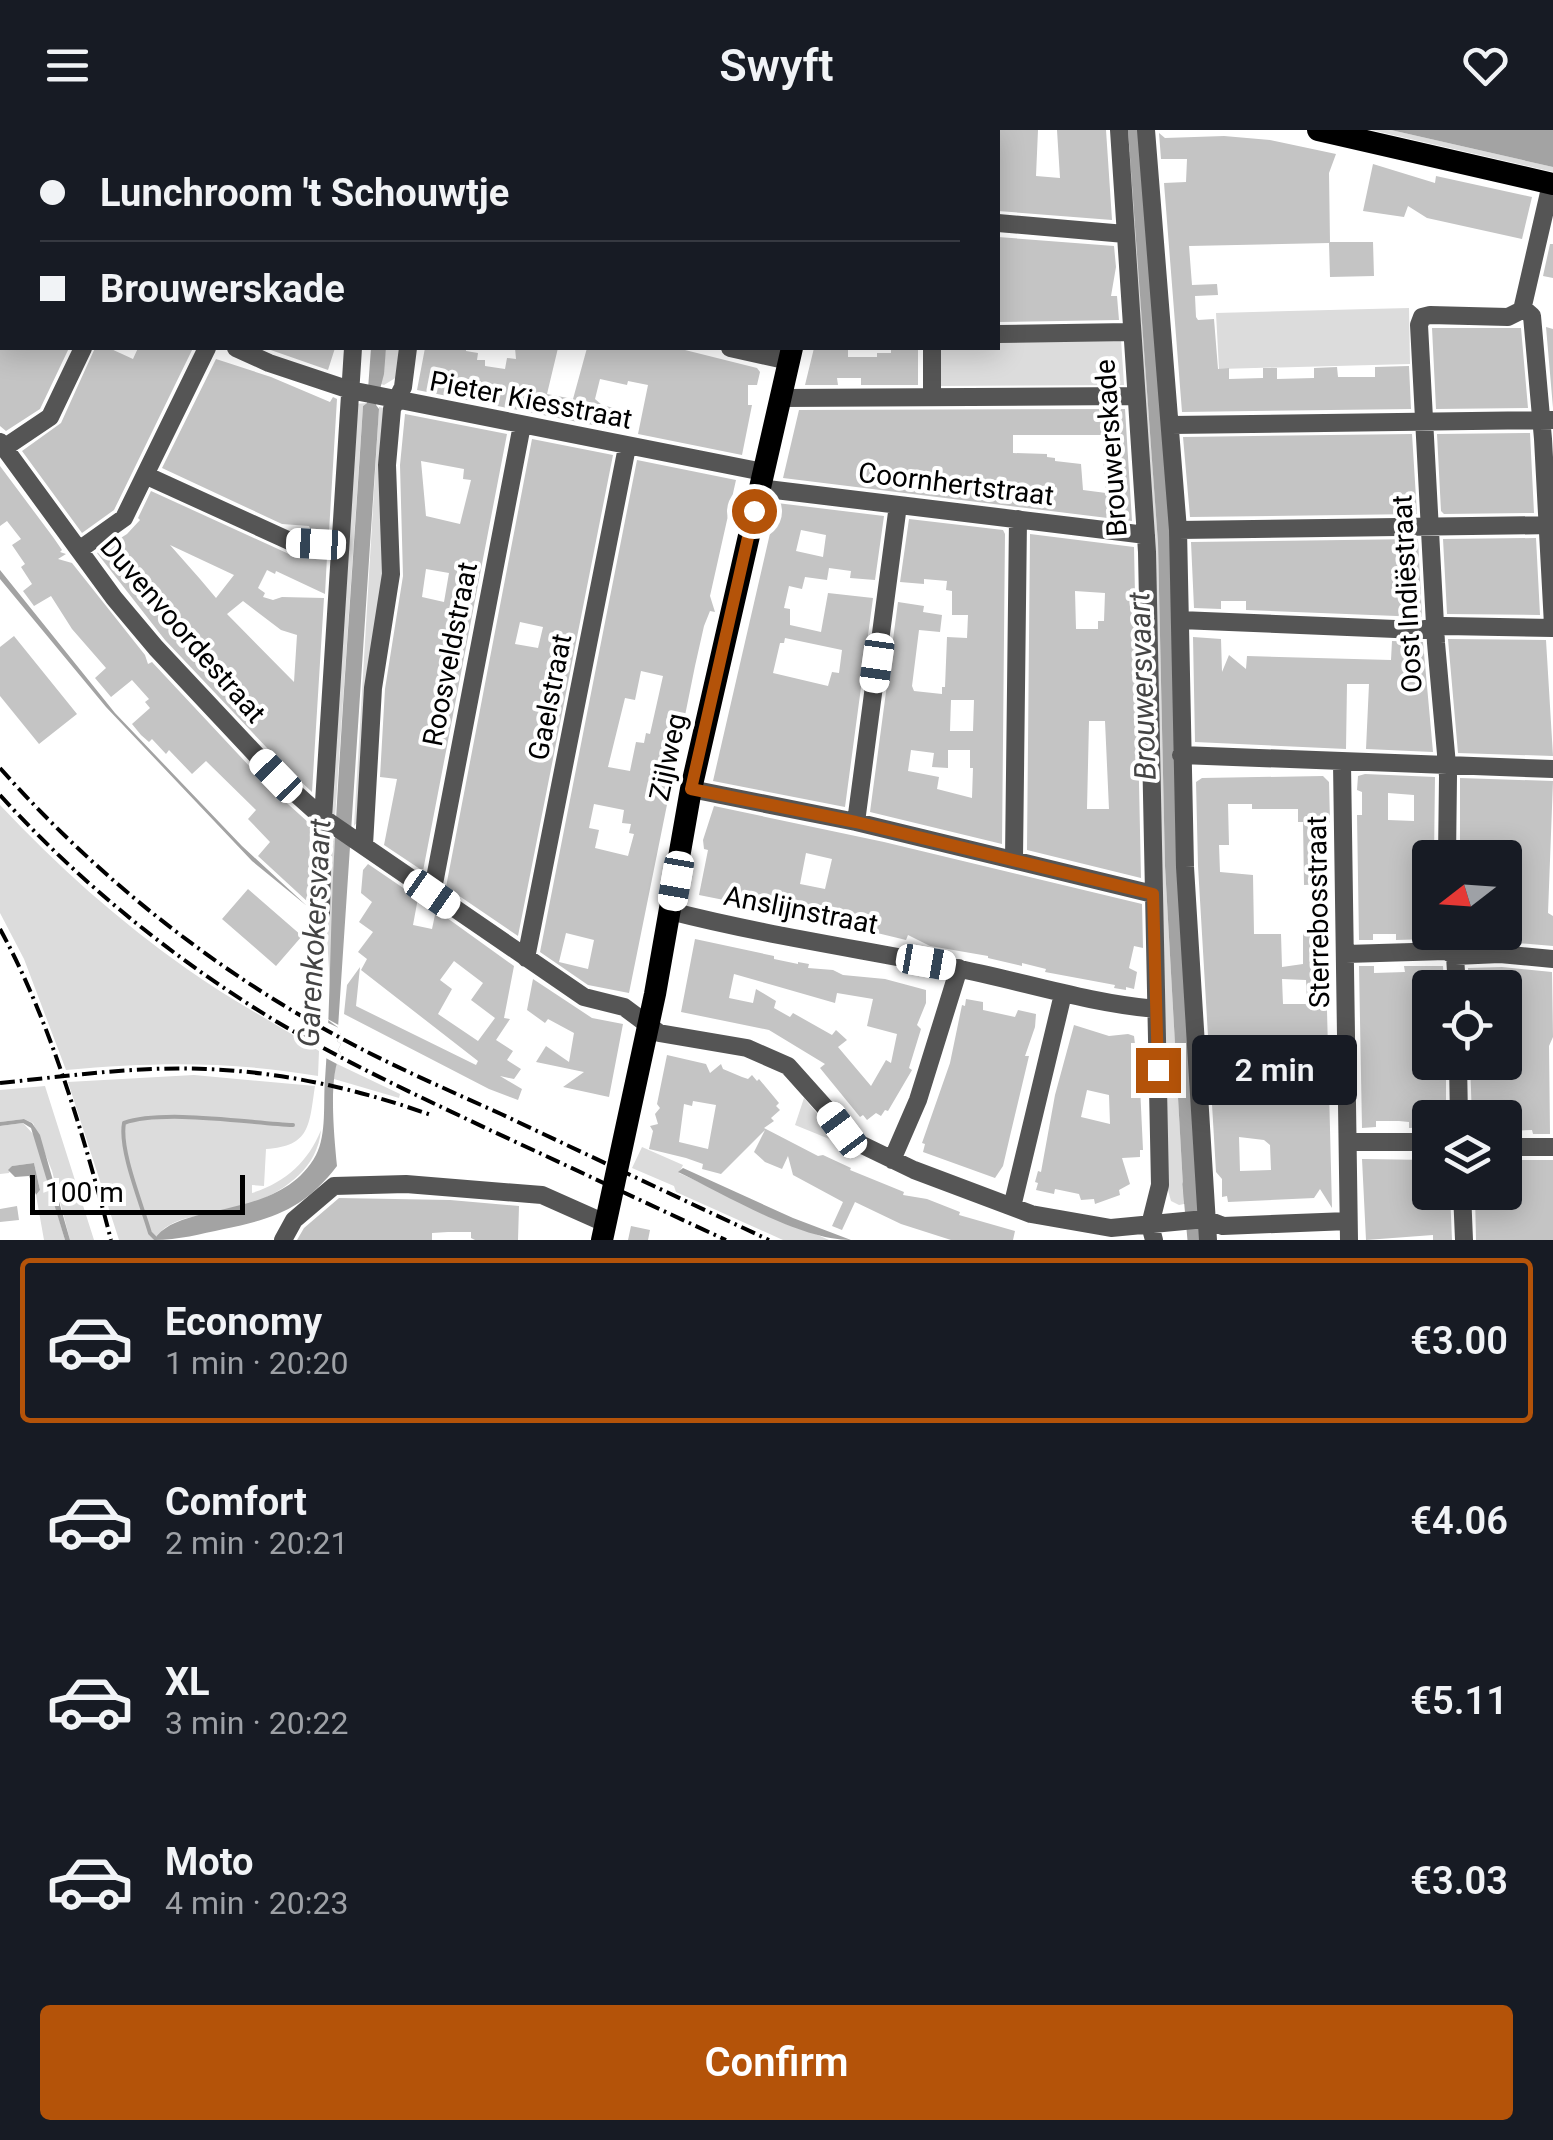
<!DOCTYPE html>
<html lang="en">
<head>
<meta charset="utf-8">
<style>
  body { margin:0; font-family:Roboto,sans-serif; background:#20242c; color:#f1f3f6; height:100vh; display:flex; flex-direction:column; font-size:38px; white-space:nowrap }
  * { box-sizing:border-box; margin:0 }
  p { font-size:32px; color:#9ea1a6 }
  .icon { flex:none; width:55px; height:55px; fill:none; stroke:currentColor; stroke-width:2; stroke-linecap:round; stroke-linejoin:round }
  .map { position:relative; height:1110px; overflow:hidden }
  .panel { display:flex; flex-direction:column; background:#171b24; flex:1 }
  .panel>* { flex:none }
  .guide { position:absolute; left:0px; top:0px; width:1000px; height:220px; box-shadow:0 5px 25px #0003; display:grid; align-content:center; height:220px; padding:0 40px; background:#171b24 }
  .needle { width:65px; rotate:253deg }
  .fabs { position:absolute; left:1412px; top:710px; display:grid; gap:20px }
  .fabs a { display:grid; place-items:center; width:110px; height:110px; border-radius:10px; background:#171b24; box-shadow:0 5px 25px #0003; font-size:50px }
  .scale { position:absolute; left:30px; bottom:25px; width:215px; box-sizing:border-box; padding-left:10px; border:5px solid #000; border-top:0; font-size:28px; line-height:35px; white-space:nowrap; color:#000; -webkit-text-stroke:8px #fff; paint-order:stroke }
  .end { position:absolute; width:45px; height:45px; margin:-22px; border:12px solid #b45309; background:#fff; box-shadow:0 0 0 5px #fff }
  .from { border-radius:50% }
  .bubble { position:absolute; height:70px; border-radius:10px; background:#171b24; box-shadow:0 5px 25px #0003; font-size:32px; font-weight:600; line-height:70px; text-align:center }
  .car { position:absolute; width:30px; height:60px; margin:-30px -15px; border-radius:12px; box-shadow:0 0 8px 2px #0007; background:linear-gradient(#fff 24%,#345 0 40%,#fff 0 76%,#345 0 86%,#fff 0) }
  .guide b { display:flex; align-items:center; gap:35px; height:95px; font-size:38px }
  .guide b+b { border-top:2px solid #363941 }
  .guide i { width:25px; height:25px; background:#f1f3f6 }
  ul { padding:18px 0 0; list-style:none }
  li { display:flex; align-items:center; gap:30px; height:165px; margin:0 20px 15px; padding:0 20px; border:5px solid transparent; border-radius:10px }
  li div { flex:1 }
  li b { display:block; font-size:38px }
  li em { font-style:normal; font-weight:600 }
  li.current { border-color:#b45309 }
  li>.icon { width:90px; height:90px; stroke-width:1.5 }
  .primary-button { display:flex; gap:20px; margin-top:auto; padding:20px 40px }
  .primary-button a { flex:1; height:115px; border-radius:10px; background:#b45309; color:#fff; font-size:40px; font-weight:600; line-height:115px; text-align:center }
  header { display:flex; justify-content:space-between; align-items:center; height:130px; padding:0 40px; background:#171b24; font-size:45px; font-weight:600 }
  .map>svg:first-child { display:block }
  .green { fill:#dcdcdc }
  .water { fill:#a3a3a3 }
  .pier { fill:#fff }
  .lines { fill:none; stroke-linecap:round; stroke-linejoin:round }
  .stream { stroke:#a3a3a3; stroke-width:4 }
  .canal { stroke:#a3a3a3; stroke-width:15 }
  .building { fill:#c4c4c4; fill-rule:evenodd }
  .minor { stroke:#555; stroke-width:18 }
  .major { stroke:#000; stroke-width:22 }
  .rail { stroke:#000; stroke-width:4; stroke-dasharray:15 5 2.5 5; stroke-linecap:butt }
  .route { stroke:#b45309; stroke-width:12 }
  .labels { text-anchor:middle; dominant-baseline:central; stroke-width:8; stroke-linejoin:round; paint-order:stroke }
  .street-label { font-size:28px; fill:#000; stroke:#fff }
  .water-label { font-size:30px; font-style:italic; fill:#444; stroke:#fff }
</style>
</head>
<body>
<header><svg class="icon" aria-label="menu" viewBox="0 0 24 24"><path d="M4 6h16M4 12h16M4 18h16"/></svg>Swyft<svg class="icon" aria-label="heart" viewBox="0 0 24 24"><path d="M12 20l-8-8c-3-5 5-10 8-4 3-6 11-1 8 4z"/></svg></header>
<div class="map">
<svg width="1553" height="1110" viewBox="0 0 1553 1110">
  <rect width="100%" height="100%" fill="#fff"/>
  <path class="green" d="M1371 0H1391L1553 37V42Z
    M1125 22H1130L1158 413 1165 736 1184 1074 1179 1075 1171 1071 1168 1060Z
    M1409 178 1410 234 1219 239 1216 183Z
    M1121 209 1124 255 936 256V218H998V211Z
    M386 218H399L397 247 384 255 381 254Z
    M367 273 363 276 335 689 330 682 354 274Z
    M379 277 384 278 383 449 360 689 354 696Z
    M0 675C57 736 119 791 187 839 229 869 275 893 319 921L318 946C228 931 156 932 66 940L24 829 0 783Z
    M335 708 332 852 331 871 326 791 328 710Z
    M335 933 400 964 399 968 334 949Z
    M194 945 315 956C309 995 311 1016 266 1019L264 1056 252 1055V1063C286 1052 308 1032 321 1000 317 1045 273 1068 233 1080 206 1087 171 1083 154 1110H119L68 952Z
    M45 956 94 1110H70L52 1041 33 993 24 989 0 992V960Z
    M804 968 844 1015 795 995Z
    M23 993 35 1006 65 1110H44L36 1065 40 1060 34 1033 12 1036 9 1043 0 1044V996Z
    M642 1017 683 1035 679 1043 829 1110H783L676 1062 674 1056 632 1038Z"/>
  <path class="water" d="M1128 0H1141L1173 409 1197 1073 1184 1074 1165 736 1158 413Z
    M1391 0H1553V37Z
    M371 218H386L384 244 376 275 379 279 338 898 341 905 337 911 341 914 338 920 341 923C328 945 334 1005 337 1036 305 1078 274 1089 224 1099 200 1104 179 1110 154 1110 178 1070 280 1092 316 1025 327 1004 323 972 325 950 331 869 330 788 335 707 343 563 354 419 363 276L367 273Z
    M0 440 115 583 242 716 307 776 252 731 106 577 0 449Z
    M24 989 32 993 40 1005 70 1110H65L31 998 23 993 0 996V992Z
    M34 1033 40 1060 36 1065 29 1046 15 1047 8 1040 12 1036Z
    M683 1038 793 1088 851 1110C800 1110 726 1065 678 1042Z"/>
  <path class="pier" d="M324 887 344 898V900L339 899 341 905 337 911 341 914 338 920 341 923 337 934 322 926 324 891 339 898Z"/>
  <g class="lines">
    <path class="stream" d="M155 1108 150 1103C142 1075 119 1020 124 993 163 979 249 993 293 995"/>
    <path class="canal" d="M1190 1054 1195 1110"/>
  </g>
  <path class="building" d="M998 0H1038L1036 46 1060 48 1057 0H1106L1112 90 998 81Z
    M1159 3 1165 8 1224 6 1270 10 1336 24 1329 43 1330 112H1373L1374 146 1330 147 1329 113 1189 116 1192 155 1217 154 1218 165 1195 166 1196 187 1198 190 1214 189 1218 239 1229 238V249L1263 248V238H1277V249L1314 248V238L1337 237 1338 247H1375V237L1409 236 1411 279 1182 282 1164 53 1186 52 1187 29H1161Z
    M1373 34 1435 53 1436 46 1532 67 1522 109 1427 88 1408 76 1404 87 1363 81Z
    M998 107 1114 116 1116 137 1111 166H1117L1119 190 998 192Z
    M1550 114H1553V148L1543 146Z
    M1546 197 1553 199V278Z
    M1432 198H1521L1528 278 1436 279Z
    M0 218H69L40 279 6 301 0 296Z
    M95 218H109L133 229 138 218H193L114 380 82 403 22 321 61 293Z
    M265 218H335L328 240Z
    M425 218H466V221L478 223 477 230H485V236L505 239 507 228 516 229 515 218H558L547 264 573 269 587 218H677L757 238 760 242 757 255H748V275H752L742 325 638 304 648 255 628 251 627 255 600 249 595 269 602 275 622 280 618 300 417 260Z
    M814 218H848V227H877V223H891V218H918V255H861V248H837L838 255H805Z
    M216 229 271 247 330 272 333 267 337 269 329 402 311 401 309 396 282 394 162 338Z
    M1125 279 1132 391 783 348 799 280ZM1013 305H1115V328L1103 327 1106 363 1083 360 1081 334 1055 331V328L1047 327V324L1013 323Z
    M405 284 507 304 423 741 384 715 397 649 380 647 385 559 403 446 400 335ZM421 331 464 339 463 349 471 350 460 394 426 386ZM426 439 449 443 444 472 422 467Z
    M1530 303 1534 383 1444 384 1441 381 1437 304Z
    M1412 304 1417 384 1190 387 1183 307Z
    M532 309 613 325 518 806 446 757ZM520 492 543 497 538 518 515 514Z
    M637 330 736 350 710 466 715 482 710 481 704 496 695 536 629 863 588 855 540 822ZM641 541 663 546 650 604 646 603 644 613 636 612 630 641 608 637 625 568 635 570ZM594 674 624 680 622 693 631 694 629 703 634 704 628 726 595 718 599 700 589 698ZM566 803 594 810 588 839 559 832Z
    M0 336 53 407 62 420 60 422 66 424 58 429 72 433 145 525 148 534 152 532 267 655 310 694 309 773 258 726 270 712 248 689 256 680 206 631 192 644 169 620 166 624 152 609 149 612 141 605 132 594 150 578 145 572 149 569 132 550 111 567 95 548 106 538 72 499 51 466 34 476 23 461 32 454 21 437 25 434 12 415 21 409 7 391 0 396Z
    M151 361 289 424 327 427 325 464 276 441 275 444 267 440 258 458 265 463 263 467 273 470 282 467 324 468 312 662 285 637 165 510 97 423 127 404 140 390 138 388ZM170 415 234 445 216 468 200 449ZM243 471 281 500 297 505 294 552 227 484Z
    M777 373 884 386 875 450 850 448 851 441 829 438 827 450 805 447 802 459 789 456 784 478 790 479V495L821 502 828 463 873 468 845 677 713 651ZM801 400 826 405 823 427 796 421ZM785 508 842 520 839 543 832 542 828 556 773 543 780 513H784Z
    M909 389 1003 400 1005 404 1002 714 870 682 898 472 924 476 923 482 942 485 940 502 919 500 912 556 914 561 942 564V557H945L947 507 967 508 968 485H952V461L946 460 947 451 924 449V454L900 452ZM951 570H974L973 601H950ZM911 620 934 623 932 637 948 638V620H970V638H973L972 668 937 659 939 647 908 641Z
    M1030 404 1134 417 1141 748 1027 720ZM1075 461 1105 463 1104 491H1098V499H1076ZM1089 591H1105L1109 679H1087Z
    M1536 408 1540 485 1447 484 1443 409Z
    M1418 409 1422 487 1246 480V471H1221V479L1194 478 1191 412Z
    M14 506 77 584 39 614 0 566V517Z
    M1193 507 1221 509 1222 542 1229 525 1246 539 1247 526 1391 530 1392 511 1423 512 1433 622 1366 619 1369 554H1347L1346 619 1195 612Z
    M1448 509 1546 510 1553 626 1458 623Z
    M1365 644 1435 647 1434 728H1430V809L1396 810V804H1373V810H1359L1357 685H1362V662L1357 660 1358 646ZM1388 663 1414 665V691L1388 690Z
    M1323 646 1329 652 1330 692 1326 693 1327 754 1304 755 1303 692H1298V679H1252V674H1228L1229 715H1219L1220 742 1253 745 1254 804H1281L1282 837 1303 834V802L1325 801 1332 1078 1320 1059 1314 1068 1228 1072 1227 1066 1222 1067V1049L1216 1042 1198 736 1196 652 1202 648ZM1282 849 1306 850 1307 874H1283ZM1239 1007 1264 1010 1270 1015 1271 1040 1240 1041Z
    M1460 648 1553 651 1548 783 1553 786V816L1505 812V728H1460Z
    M714 676 884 712 1142 774 1143 818 1134 816 1129 838 1137 842 1134 859 1126 857V860L1114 858 1115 855 1045 842 1046 839 1022 833V836L988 828V826L930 816 908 805 906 810 873 802V799L849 794 848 797 816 781 814 789 803 786 804 781H779L699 765 708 720 704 719 703 710ZM806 723 832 729 825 759 800 754Z
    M368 734 418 768 413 795 432 799 436 780 514 836 504 888 510 889 496 910 513 921 507 930 521 939 514 949 500 946 522 959 518 970 489 959 344 884 347 855 360 837 356 876 476 935 478 931 361 840 367 829 358 822 373 802 359 792 372 772 361 763 363 740ZM454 831 483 853 471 870 495 888 478 911 438 884 452 859 440 850Z
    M248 759 302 806 276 836 222 789Z
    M695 809 774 826V829L798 834V832L809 834 808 838 833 840 843 845 885 849 926 860V873L917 895 921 899 909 938 912 940 888 981 885 980 881 986 876 983 867 990 863 985 860 987 820 938 825 934 769 900 681 882ZM734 844 835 873 837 863 873 869 867 896 897 904 891 933 886 930 871 956 838 917 847 910 836 900 832 905 793 883 790 887 774 878 776 871 756 859 753 873 729 868Z
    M1359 836H1374V843L1405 842 1404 836H1443L1444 853H1441V858H1430V932H1446V988H1430V997L1409 998V992L1399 991H1376V997L1362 998Z
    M1502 837 1552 842 1553 907 1549 916 1550 1004H1533L1532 1000 1505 1001V988H1472L1470 932H1507L1510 892H1505V858L1469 855 1468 838Z
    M533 849 592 888 623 894 609 967 563 957 584 942 536 932 546 916 569 932 574 903 548 889 545 893 527 880Z
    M966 869 983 872V880L1015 887 1018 880 1036 884 1035 897 1025 926H1029L1010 1006 1003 1036 995 1048 923 1022 925 1014 922 1013 950 933 962 875 965 876Z
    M1074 895 1109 906 1128 904 1134 906 1135 914H1138L1143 1020H1140V1027L1122 1028 1130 1054 1119 1060 1120 1065 1095 1074 1094 1069 1081 1070 1079 1064 1055 1059 1054 1064 1036 1060 1038 1053 1035 1052 1038 1041 1041 1042 1055 965ZM1087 960 1109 965 1110 994 1081 987Z
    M667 925 706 934 710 943 721 934 723 939 742 947 748 949 752 945 757 951 759 949 779 973 776 976 780 980 771 988 774 991 764 998 818 1026 823 1025 851 1038 850 1040 904 1062 903 1065 927 1069 960 1082 959 1085 1015 1101 1013 1110H951L901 1094 855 1072 842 1100 832 1096 843 1072 793 1045 788 1026 782 1039 765 1032 754 1022 765 1000 721 1044 702 1039 703 1034 686 1028 649 1019 653 1001 650 996 658 994 655 984 660 978 657 974ZM693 971 716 975 708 1019 679 1012 684 974 692 976Z
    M1362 1029 1430 1030V1062L1450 1063 1452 1110H1433V1105L1366 1110Z
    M1505 1030H1553V1110H1476L1475 1065 1505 1064Z
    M339 1068 450 1070 519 1076 518 1110H475L471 1108V1102H448L432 1103V1110H297L304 1098Z
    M17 1076 19 1090 0 1092V1079Z
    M631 1096 650 1100 648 1110H628Z"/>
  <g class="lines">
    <path class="minor" d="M232 0V2
      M1119 0 1147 422 1160 1055 1150 1095 1154 1110
      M1146 0 1178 400 1185 737 1208 1110
      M676 2 677 0
      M998 93 1125 104
      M0 147 2 142
      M1524 179 1532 186 1543 309 1553 495
      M998 204 1130 202
      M236 218 269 233 350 260 763 342
      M730 218 789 231
      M932 266V218
      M780 268 1135 266
      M1171 295 1553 290
      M0 312 114 468 156 518 276 646 323 688 584 867 624 877 659 903 747 918 788 936 856 1012 914 1040 1031 1084 1111 1098 1205 1089 1223 1096 1348 1091
      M4 318 50 287 83 218
      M145 345 294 413 339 415
      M759 358 1146 405
      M1178 400 1553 395
      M79 420 124 388 207 218
      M1180 490 1419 500 1445 496 1553 498
      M1181 625 1553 639
      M1342 633 1349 1110
      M691 659 856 692 1153 764
      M856 692 898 375
      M364 715 373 558 391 444 387 335 392 279 403 257 408 218
      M1447 728 1448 646 1436 513 1419 195 1422 187 1430 185 1508 187 1522 180 1551 54
      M1014 729 1018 389
      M432 764 522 295
      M670 781C764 805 860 819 955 838 1022 851 1087 873 1156 879
      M321 783 323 688 353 218
      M1346 824 1446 821 1455 826 1500 824 1553 829
      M1455 826 1457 858
      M526 828 627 317
      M1458 932 1459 988
      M1350 1012H1430
      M1505 1017H1553
      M892 1030 918 970 959 838
      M1462 1062 1464 1110
      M1012 1077 1063 864
      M283 1110 294 1090 334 1056 406 1054 542 1065 605 1093"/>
    <path class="major" d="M1318 0 1553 54
      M100 2 102 0
      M841 2 842 0
      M0 58 2 57
      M602 1110 655 864 691 659 792 218"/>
    <path class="rail" d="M0 638C95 745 211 838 337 906 390 935 446 959 501 984 590 1026 679 1068 769 1110
      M0 665C78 751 170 826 269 887 340 930 416 965 492 1001 570 1037 648 1074 726 1110
      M0 799C50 890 85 1009 111 1110
      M0 953C68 946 138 936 206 939 284 942 358 959 431 985"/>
  </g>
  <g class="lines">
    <path class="route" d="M754 381 691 659 856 692 1153 764 1158 940"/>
  </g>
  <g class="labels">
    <g class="street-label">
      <text transform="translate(531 270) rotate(11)">Pieter Kiesstraat</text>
      <text transform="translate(1111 318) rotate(-94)">Brouwerskade</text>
      <text transform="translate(956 354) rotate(7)">Coornhertstraat</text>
      <text transform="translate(1407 464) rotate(-93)">Oost Indiëstraat</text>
      <text transform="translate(183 500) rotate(49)">Duvenvoordestraat</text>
      <text transform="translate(450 524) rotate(-79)">Roosveldstraat</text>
      <text transform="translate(550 567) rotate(-79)">Gaelstraat</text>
      <text transform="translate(668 627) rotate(-78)">Zijlweg</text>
      <text transform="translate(801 780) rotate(11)">Anslijnstraat</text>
      <text transform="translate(1318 782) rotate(-91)">Sterrebosstraat</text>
    </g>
    <g class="water-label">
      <text transform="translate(1142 556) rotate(-92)">Brouwersvaart</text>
      <text transform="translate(314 803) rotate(-87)">Garenkokersvaart</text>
    </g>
  </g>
</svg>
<div class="fabs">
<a><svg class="needle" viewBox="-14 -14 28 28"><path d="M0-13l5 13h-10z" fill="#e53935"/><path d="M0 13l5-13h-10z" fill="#9ea1a6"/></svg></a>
<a><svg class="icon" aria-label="locate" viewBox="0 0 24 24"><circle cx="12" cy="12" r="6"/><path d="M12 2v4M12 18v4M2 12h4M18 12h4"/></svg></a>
<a><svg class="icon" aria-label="layers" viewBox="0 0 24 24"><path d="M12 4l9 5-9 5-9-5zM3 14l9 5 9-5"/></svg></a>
</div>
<div class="scale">100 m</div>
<i class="end from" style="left:754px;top:381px"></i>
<i class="end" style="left:1158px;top:940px"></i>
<div class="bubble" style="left:1192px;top:905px;width:165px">2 min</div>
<i class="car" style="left:316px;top:414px;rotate:273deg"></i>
<i class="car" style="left:877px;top:533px;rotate:188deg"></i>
<i class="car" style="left:276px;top:646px;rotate:316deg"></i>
<i class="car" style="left:676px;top:751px;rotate:190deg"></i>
<i class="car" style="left:432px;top:764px;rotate:125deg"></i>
<i class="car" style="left:926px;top:832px;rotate:100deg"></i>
<i class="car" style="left:842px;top:1000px;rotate:323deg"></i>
<div class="guide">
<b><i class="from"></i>Lunchroom 't Schouwtje</b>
<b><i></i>Brouwerskade</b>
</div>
</div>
<section class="panel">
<ul>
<li class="current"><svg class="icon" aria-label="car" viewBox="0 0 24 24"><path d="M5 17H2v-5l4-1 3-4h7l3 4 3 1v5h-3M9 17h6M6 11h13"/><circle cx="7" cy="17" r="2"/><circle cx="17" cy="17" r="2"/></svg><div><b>Economy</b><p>1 min · 20:20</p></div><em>€3.00</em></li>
<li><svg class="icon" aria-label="car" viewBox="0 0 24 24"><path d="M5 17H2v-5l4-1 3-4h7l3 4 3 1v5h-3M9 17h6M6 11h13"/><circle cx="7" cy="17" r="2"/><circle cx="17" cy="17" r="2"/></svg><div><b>Comfort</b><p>2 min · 20:21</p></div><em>€4.06</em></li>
<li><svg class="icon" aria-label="car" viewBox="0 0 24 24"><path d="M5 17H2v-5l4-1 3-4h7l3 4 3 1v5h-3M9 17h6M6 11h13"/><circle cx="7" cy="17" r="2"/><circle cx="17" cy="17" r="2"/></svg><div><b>XL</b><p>3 min · 20:22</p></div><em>€5.11</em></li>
<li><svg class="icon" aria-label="car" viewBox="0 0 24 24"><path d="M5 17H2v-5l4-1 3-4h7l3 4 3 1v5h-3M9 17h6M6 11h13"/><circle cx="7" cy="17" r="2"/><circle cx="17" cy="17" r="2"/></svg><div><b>Moto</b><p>4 min · 20:23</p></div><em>€3.03</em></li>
</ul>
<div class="primary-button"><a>Confirm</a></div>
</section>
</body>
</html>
